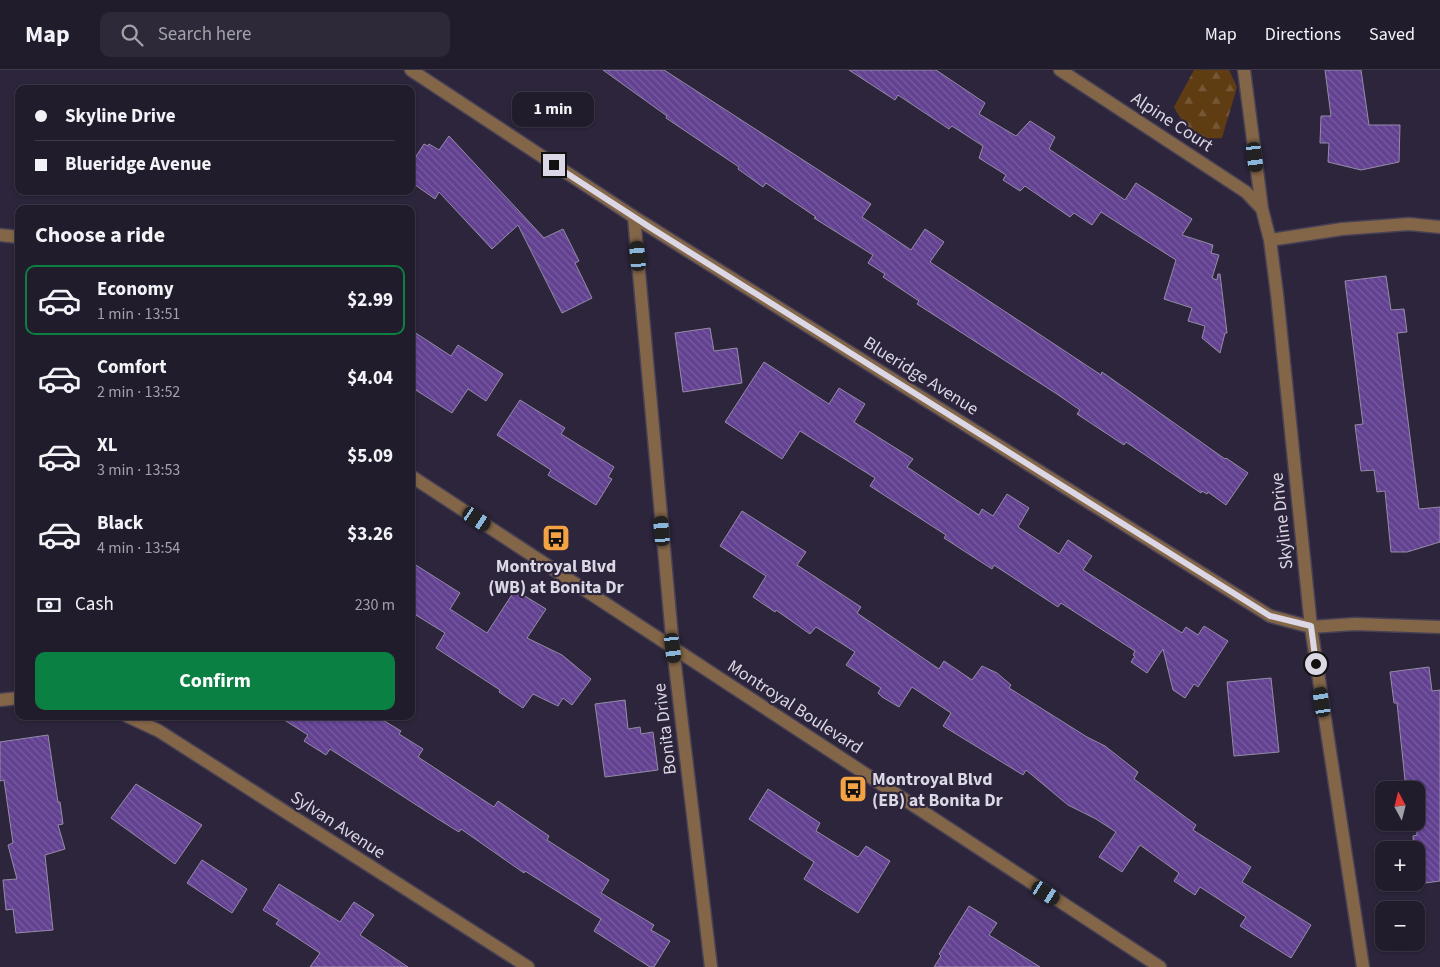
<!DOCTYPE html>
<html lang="en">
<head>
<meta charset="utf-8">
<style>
  body { margin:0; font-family:"Source Sans 3",sans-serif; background:#2d2938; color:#f1f3f6; height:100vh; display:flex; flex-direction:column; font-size:19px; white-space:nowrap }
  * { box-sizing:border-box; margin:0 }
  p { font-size:16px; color:#a2a1a9 }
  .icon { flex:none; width:28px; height:28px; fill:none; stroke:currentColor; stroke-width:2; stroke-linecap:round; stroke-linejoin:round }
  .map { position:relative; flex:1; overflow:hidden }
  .side { position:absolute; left:15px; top:135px; width:400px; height:515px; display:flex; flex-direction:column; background:#211c2c; border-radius:10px; box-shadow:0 1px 4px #0004,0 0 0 1px #3e3a48 }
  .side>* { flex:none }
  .guide { position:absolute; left:15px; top:15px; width:400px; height:110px; border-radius:10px; box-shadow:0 1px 4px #0004,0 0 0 1px #3e3a48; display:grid; align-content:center; height:110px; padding:0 20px; background:#211c2c }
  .needle { width:32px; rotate:353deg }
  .tools { position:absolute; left:1375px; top:711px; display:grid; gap:10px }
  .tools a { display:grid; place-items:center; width:50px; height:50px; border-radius:10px; background:#211c2c; box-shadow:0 1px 4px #0004,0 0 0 1px #3e3a48; font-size:25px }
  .end { position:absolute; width:22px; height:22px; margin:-11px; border:6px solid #dbd7e5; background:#111; box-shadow:0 0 0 2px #111 }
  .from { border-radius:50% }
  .bubble { position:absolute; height:35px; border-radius:10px; background:#211c2c; box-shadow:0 1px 4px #0004,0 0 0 1px #3e3a48; font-size:16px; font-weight:700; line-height:35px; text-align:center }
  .car { position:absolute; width:15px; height:30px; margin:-15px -8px; border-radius:6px; box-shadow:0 0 4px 1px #0007; background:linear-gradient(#222 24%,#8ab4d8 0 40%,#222 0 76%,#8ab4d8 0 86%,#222 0) }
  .guide b { display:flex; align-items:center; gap:18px; height:48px; font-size:19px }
  .guide b+b { border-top:1px solid #3e3a48 }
  .guide i { width:12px; height:12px; background:#f1f3f6 }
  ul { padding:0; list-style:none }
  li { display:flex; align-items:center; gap:15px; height:70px; margin:0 10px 8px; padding:0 10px; border:2px solid transparent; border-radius:10px }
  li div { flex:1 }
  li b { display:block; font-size:19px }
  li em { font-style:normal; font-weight:700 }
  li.active { border-color:#0b8043 }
  li>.icon { width:45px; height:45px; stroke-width:1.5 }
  h2 { padding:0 20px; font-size:22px; line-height:60px }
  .pay { display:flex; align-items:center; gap:12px; height:55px; padding:0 20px; font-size:19px }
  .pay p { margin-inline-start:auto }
  .primary-button { display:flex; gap:10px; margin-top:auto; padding:10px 20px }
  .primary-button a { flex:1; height:58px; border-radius:10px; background:#0b8043; color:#fff; font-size:20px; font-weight:700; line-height:58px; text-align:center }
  header { display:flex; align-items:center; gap:30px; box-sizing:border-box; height:70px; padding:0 25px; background:#211c2c; border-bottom:1px solid #3e3a48 }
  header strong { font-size:24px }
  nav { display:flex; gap:28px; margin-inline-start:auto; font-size:18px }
  .search { width:350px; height:45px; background:#2d2938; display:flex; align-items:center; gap:12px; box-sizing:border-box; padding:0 18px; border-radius:10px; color:#a2a1a9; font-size:19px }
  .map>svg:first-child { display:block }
  .forest { fill:url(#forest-firs) }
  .building { fill:url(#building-back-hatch); stroke:#958ca7 }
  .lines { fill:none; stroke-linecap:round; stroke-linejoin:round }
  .minor-casing { stroke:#484156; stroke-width:15 }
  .minor { stroke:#836547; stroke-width:12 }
  .route { stroke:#dbd7e5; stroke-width:6 }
  .labels { text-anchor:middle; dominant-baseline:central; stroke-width:4.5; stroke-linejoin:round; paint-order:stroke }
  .street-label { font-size:18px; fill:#dbd7e5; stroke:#2c253b }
  .poi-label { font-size:18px; font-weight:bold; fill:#dbd7e5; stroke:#2c253b }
</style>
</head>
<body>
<header>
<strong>Map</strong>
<div class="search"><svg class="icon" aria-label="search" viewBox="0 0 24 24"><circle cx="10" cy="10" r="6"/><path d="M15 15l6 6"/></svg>Search here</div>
<nav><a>Map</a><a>Directions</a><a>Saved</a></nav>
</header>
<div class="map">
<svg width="1440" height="897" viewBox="0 0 1440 897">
  <defs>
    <pattern id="forest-firs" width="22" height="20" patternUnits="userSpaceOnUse" patternTransform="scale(1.25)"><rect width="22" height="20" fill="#5f3c12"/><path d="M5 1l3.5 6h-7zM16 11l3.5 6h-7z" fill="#755734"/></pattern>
    <pattern id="building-back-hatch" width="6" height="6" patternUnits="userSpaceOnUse" patternTransform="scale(1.25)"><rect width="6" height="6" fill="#624191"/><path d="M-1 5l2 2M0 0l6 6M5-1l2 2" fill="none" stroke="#785ca0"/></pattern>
  </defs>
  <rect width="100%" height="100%" fill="#2c253b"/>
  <path class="forest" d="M1194 0H1229L1237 17 1222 68 1193 69 1174 37Z"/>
  <path class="building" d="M603 0H664L871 134 862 147 911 180 925 159 944 172 930 192 1101 305 1102 302 1225 389 1226 388 1248 403 1226 435 1208 422 1207 424 1202 421 1201 423 1126 372 1124 375 1077 344 1080 340 1057 324 917 234 919 231 883 207 885 204 868 193 873 185 814 148 816 147 766 113 763 117 738 99 739 97 666 48 667 46Z
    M849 0H936L985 33 979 44 1016 66 1030 51 1055 67 1049 79 1125 130 1136 113 1192 149 1182 165 1213 175 1211 183 1219 185 1212 208 1217 210 1218 204H1220L1227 263H1225L1220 283 1202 268 1205 256 1188 251 1192 238 1164 229 1176 190 1101 142 1092 155 1074 143 1070 147 1025 116 1020 121 1003 110 1006 105 979 88 983 76 952 56 949 59 898 25 895 30Z
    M1325 0H1361L1369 55H1400L1399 92 1361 100 1328 92 1329 73H1320L1321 46H1331Z
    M449 66 544 168 563 159 579 191 575 193 592 228 562 243 518 155 492 179 439 122 435 129 411 112V94L424 74 428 76 429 74 439 80Z
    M1386 206 1391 240 1404 239 1407 262 1397 263 1419 439 1440 437V472L1407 482H1391L1385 421 1377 422 1374 400 1361 401 1355 355 1363 354 1345 211Z
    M710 258 714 281 737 278 742 313 683 322 675 263Z
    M411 260 451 286 458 275 503 304 486 331 468 319 452 343 411 317Z
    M764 292 829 334 839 318 865 334 854 352 913 389 907 397 979 445 982 439 993 446 1007 424 1029 438 1018 457 1059 484 1068 470 1092 486 1083 500 1182 563 1186 557 1198 565 1204 556 1228 571 1198 617 1194 614 1185 628 1173 620 1163 579 1147 603 1131 592 1135 586 1133 585 1135 581 1061 533 1058 537 994 495 992 499 944 468 946 465 870 416 875 408 800 361 782 389 725 352Z
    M520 330 565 358 561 364 614 397 608 407 612 409 596 435 548 405 551 400 497 365Z
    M742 441 806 482 797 495 861 537 857 543 939 599 944 591 972 610 982 596 997 603 1011 615 1009 618 1087 667 1105 676 1138 702 1134 709 1196 755 1193 760 1251 797 1242 812 1311 855 1291 888 1240 856 1246 847 1200 817 1195 825 1174 811 1179 803 1140 775 1122 802 1099 787 1116 762 1096 749 1068 735 1026 700 1023 705 943 656 951 643 912 617 899 637 882 627 878 623 881 618 846 595 855 582 816 557 810 564 776 540 775 542 753 527 766 506 720 476Z
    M411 492 460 523 450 539 487 563 515 520 546 539 527 568 562 585 591 609 572 635 563 628 558 636 533 624 523 638 499 622 500 620 436 578 445 563 411 542Z
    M1429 597 1432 621 1440 620V811L1418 814 1416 780H1414L1413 766 1417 765 1416 720H1406L1397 633H1394L1390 602Z
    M1271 608 1279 682 1234 686 1227 612Z
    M625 630 628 659 640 657 641 664 653 662 658 700 605 707 595 634Z
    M278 646H376L401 661 399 664 423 679 418 687 494 737 498 731 549 766 547 770 609 810 601 823 654 855 651 860 670 871 654 897H650L594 861 601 849 525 801 524 803 461 759 459 762 438 749 330 679 326 685 304 671 308 665Z
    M48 665 58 732H60L63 754 58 755 65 779 45 785 53 860 16 863 13 839 6 840 3 810 17 809 8 775 13 773 4 710 0 711V672Z
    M136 714 202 755 175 794 111 748Z
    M768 719 820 753 816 761 858 787 866 776 890 791 858 843 804 809 814 792 749 749Z
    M202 790 247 819 232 843 187 813Z
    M279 814 340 852 354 832 374 845 360 865 408 897H310L320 883 276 854 279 850 263 840Z
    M969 836 997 853 989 865 1040 897H934L941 886 939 884Z"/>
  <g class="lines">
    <defs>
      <path id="minor" d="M411 0 634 147 1270 546 1311 557 1355 554 1440 557
        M1060 0 1246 122 1262 139
        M1244 0 1262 139 1270 170 1277 224 1311 557 1363 897
        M634 147 673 578 711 897
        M0 165 19 167
        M1270 170 1342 159 1409 154 1440 157
        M411 406 1160 897
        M0 630 19 628
        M127 646 159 661 528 897"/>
    </defs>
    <use href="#minor" class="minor-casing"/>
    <use href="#minor" class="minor"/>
  </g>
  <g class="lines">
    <path class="route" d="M554 95 651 158 1270 546 1311 556 1316 594"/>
  </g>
  <defs>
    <symbol id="bus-square" viewBox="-11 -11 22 22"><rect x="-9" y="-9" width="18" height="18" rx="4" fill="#f4a344" stroke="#2c253b"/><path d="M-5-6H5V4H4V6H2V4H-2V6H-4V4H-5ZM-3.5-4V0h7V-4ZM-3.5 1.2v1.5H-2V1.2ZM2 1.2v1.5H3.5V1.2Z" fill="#111"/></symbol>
  </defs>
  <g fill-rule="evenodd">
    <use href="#bus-square" x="540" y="452" width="32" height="32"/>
    <use href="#bus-square" x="837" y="703" width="32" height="32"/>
  </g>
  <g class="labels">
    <g class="street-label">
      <text transform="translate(1172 52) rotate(33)">Alpine Court</text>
      <text transform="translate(921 306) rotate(32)">Blueridge Avenue</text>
      <text transform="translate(1282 451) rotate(-96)">Skyline Drive</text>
      <text transform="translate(795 637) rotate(33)">Montroyal Boulevard</text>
      <text transform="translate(665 659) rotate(-97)">Bonita Drive</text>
      <text transform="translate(338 755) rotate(33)">Sylvan Avenue</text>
    </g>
    <g class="poi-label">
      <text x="556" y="496">Montroyal Blvd<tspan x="556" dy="21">(WB) at Bonita Dr</tspan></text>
      <text x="872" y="709" text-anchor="start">Montroyal Blvd<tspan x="872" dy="21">(EB) at Bonita Dr</tspan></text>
    </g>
  </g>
</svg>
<div class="tools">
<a><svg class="needle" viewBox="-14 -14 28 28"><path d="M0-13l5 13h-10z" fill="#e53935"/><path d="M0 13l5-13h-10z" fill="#a2a1a9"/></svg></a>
<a>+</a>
<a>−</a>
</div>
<i class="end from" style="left:1316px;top:594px"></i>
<i class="end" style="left:554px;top:95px"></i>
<div class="bubble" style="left:512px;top:22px;width:82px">1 min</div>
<i class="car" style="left:1255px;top:87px;rotate:173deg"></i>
<i class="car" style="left:638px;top:186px;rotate:355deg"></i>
<i class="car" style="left:477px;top:449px;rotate:124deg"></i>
<i class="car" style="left:662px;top:461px;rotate:355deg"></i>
<i class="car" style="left:673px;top:578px;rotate:173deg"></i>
<i class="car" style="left:1322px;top:632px;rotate:351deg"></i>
<i class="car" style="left:1046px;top:823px;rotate:123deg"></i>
<div class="guide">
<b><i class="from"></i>Skyline Drive</b>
<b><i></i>Blueridge Avenue</b>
</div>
<section class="side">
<h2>Choose a ride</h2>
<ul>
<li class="active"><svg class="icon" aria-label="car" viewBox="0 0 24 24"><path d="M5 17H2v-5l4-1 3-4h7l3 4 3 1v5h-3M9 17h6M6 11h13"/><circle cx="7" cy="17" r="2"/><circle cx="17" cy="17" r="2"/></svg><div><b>Economy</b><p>1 min · 13:51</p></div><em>$2.99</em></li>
<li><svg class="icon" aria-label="car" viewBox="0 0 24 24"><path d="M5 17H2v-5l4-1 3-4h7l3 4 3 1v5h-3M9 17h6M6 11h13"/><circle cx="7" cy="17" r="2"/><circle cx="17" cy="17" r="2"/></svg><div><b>Comfort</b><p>2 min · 13:52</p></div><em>$4.04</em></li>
<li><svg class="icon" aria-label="car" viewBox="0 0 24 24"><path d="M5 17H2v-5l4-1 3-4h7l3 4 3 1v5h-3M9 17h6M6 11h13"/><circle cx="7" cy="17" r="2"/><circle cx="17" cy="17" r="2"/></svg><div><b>XL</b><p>3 min · 13:53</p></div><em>$5.09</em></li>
<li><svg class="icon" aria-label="car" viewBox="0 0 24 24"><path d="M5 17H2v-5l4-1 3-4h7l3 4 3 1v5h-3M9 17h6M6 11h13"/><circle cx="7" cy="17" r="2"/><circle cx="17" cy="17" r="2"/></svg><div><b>Black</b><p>4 min · 13:54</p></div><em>$3.26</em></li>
</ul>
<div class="pay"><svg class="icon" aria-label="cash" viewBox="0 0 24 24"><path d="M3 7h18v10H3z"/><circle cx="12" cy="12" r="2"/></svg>Cash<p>230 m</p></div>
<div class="primary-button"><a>Confirm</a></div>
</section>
</div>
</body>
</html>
